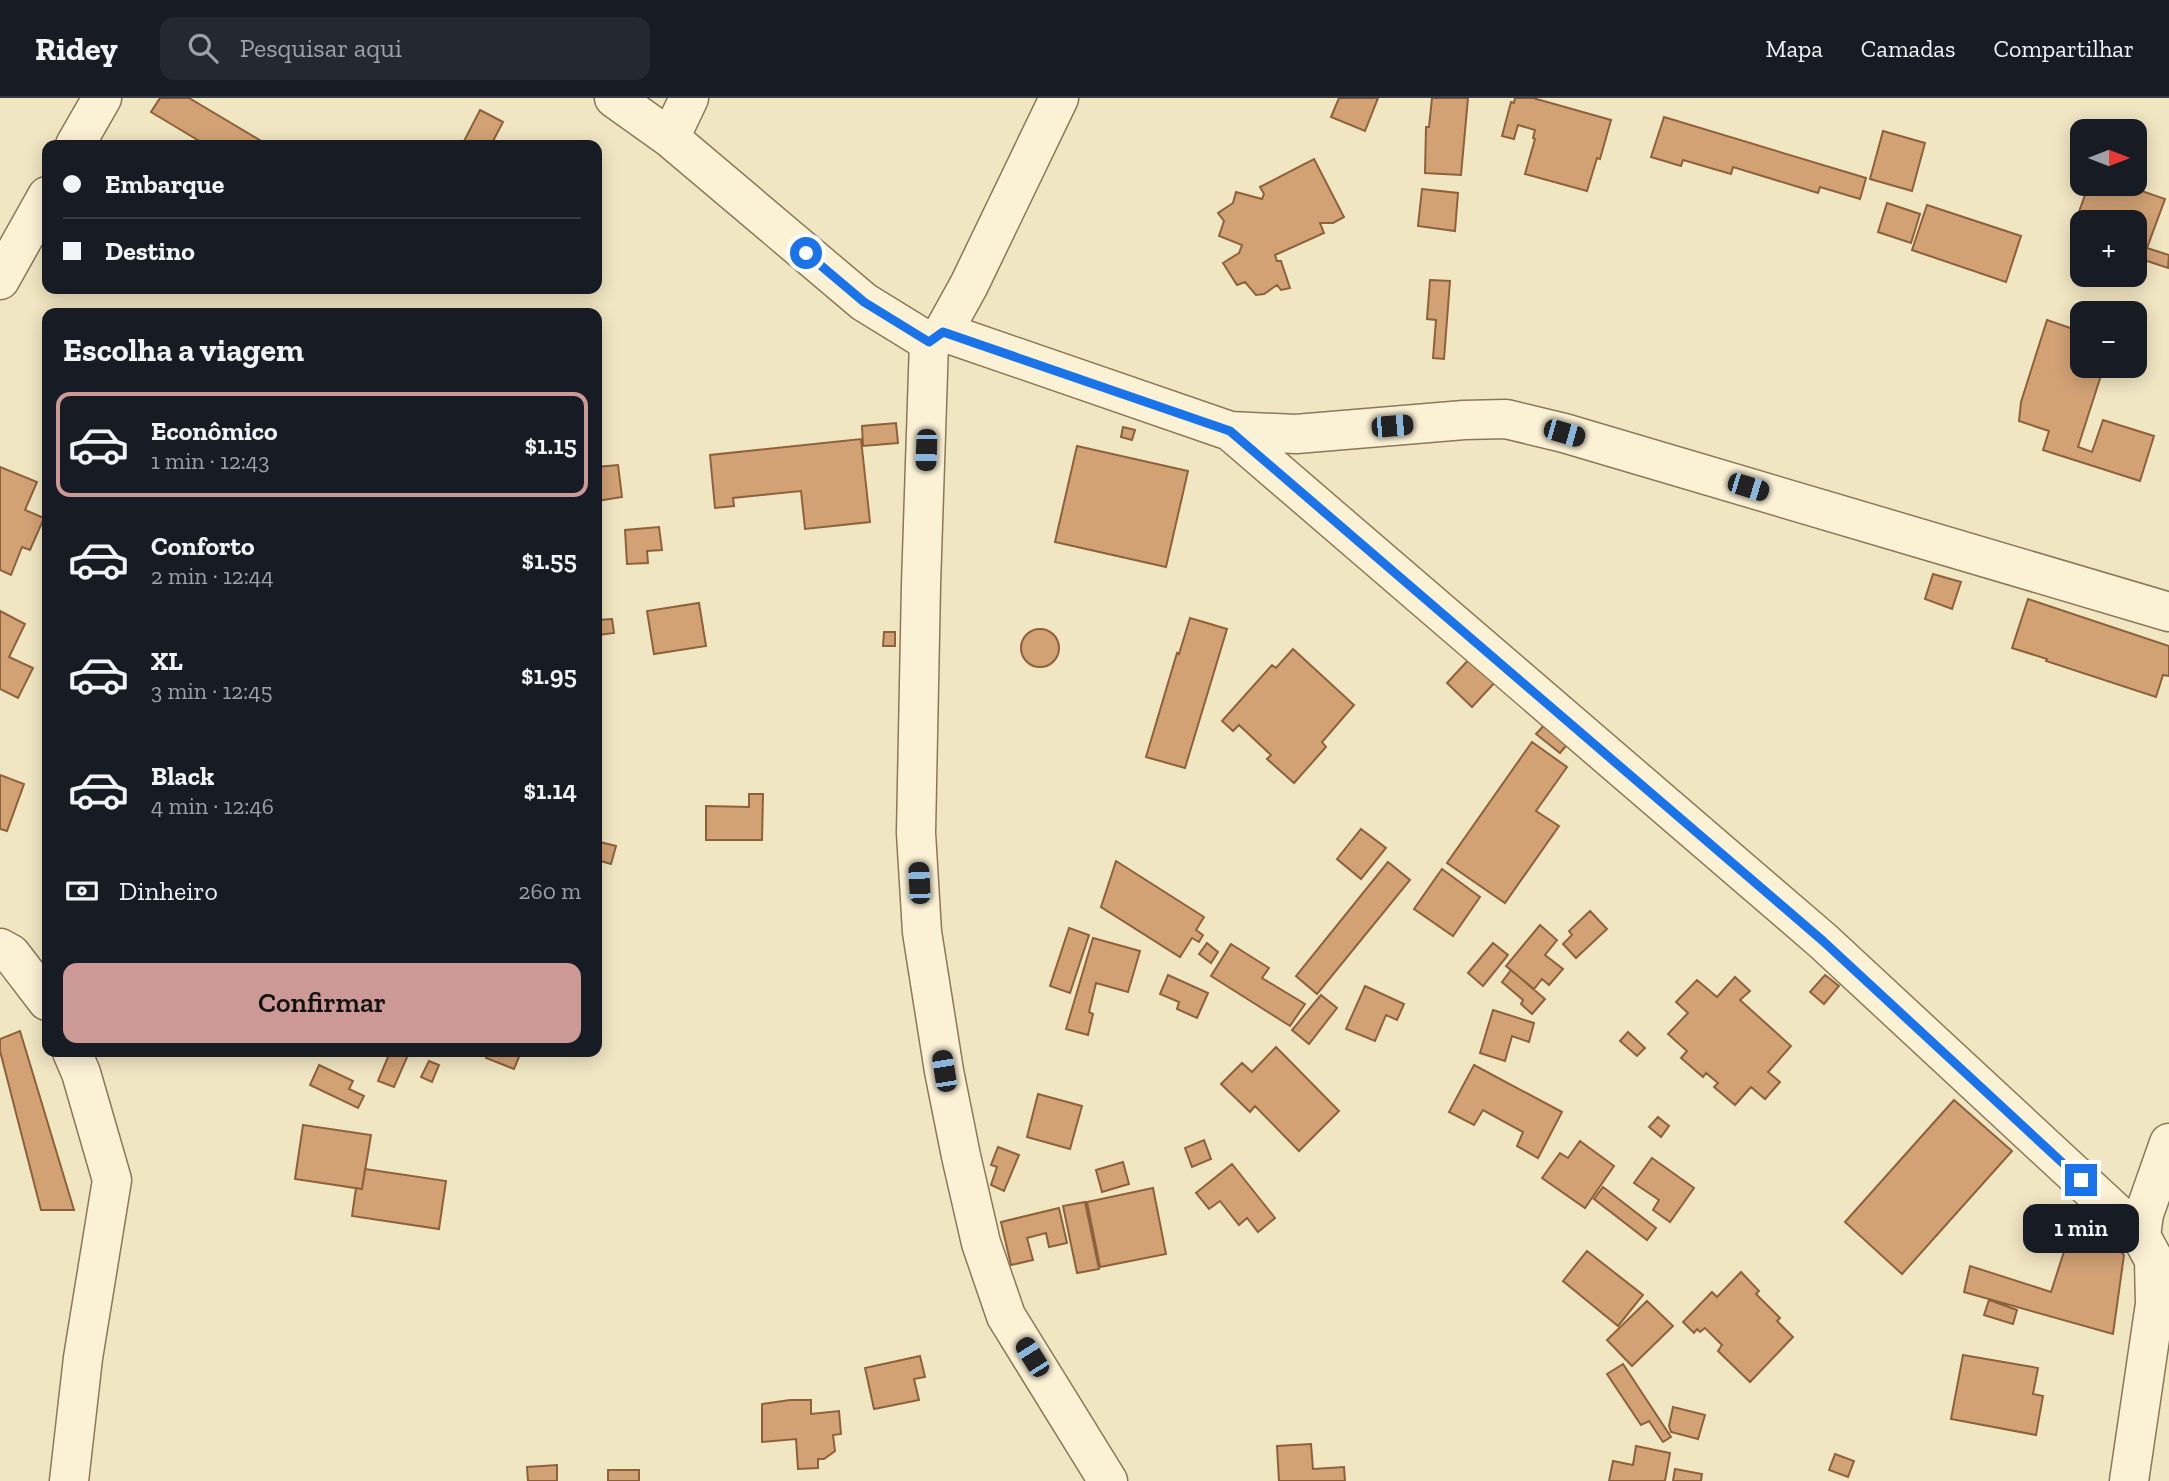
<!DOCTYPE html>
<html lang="pt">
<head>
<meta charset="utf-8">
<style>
  body { margin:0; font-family:"Zilla Slab",serif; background:#242831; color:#f1f3f6; height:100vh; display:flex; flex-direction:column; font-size:26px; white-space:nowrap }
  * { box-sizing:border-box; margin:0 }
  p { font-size:23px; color:#9ea1a6 }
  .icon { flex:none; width:38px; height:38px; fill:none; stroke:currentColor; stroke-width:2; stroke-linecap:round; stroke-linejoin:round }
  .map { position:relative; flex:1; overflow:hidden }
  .sheet { position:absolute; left:42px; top:210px; width:560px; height:749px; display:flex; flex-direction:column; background:#171b24; border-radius:14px; box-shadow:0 4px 18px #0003 }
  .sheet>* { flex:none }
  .guide { position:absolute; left:42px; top:42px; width:560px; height:154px; border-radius:14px; box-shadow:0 4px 18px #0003; display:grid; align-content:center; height:154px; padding:0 21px; background:#171b24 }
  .needle { width:46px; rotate:90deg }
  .buttons { position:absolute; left:2070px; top:21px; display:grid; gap:14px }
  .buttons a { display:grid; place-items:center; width:77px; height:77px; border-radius:14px; background:#171b24; box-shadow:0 4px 18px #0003; font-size:35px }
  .end { position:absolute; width:32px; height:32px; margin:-16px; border:9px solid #1a73e8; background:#fff; box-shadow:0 0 0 4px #fff }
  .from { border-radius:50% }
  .bubble { position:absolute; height:49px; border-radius:14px; background:#171b24; box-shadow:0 4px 18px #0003; font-size:23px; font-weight:600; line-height:49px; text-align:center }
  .car { position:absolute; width:21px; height:42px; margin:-21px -10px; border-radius:9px; box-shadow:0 0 5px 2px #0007; background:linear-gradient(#222 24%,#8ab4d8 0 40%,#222 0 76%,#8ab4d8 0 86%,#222 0) }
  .guide b { display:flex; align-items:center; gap:24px; height:66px; font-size:26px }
  .guide b+b { border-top:2px solid #363941 }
  .guide i { width:18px; height:18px; background:#f1f3f6 }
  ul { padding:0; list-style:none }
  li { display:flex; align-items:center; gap:21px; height:105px; margin:0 14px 10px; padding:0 7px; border:4px solid transparent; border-radius:14px }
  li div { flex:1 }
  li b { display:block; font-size:26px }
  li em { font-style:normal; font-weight:600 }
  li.selected { border-color:#cd9997 }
  li>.icon { width:63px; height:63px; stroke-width:1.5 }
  h2 { padding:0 21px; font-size:32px; line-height:84px }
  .pay { display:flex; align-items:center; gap:18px; height:77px; padding:0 21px; font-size:26px }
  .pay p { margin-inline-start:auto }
  .primary-button { display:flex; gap:14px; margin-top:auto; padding:14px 21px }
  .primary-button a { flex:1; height:80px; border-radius:14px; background:#cd9997; color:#111; font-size:28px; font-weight:600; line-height:80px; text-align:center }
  header { display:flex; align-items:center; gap:42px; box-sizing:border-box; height:98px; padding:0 35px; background:#171b24; border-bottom:2px solid #363941 }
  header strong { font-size:33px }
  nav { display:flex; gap:38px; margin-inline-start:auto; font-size:24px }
  .search { width:490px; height:63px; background:#242831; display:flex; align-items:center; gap:18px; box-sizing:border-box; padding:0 24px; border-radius:14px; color:#9ea1a6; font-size:26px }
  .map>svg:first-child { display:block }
  .building { fill:#d2a275; stroke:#8d613b; stroke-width:2 }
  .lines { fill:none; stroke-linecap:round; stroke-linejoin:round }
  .minor-casing { stroke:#8c7757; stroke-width:41 }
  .minor { stroke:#fbf2d6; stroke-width:38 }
  .route { stroke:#1a73e8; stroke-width:9 }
</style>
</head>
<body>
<header>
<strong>Ridey</strong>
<div class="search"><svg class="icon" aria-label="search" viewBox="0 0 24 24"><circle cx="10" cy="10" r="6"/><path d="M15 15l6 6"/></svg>Pesquisar aqui</div>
<nav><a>Mapa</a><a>Camadas</a><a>Compartilhar</a></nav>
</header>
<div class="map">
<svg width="2169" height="1383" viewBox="0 0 2169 1383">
  <rect width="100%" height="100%" fill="#f1e6c2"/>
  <path class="building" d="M160 0H189L268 47H206L151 14Z
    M1339 0H1378L1365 33 1331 19Z
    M1432 0H1468L1461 77 1425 75 1426 29H1429Z
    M1515 0H1533L1611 22 1600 61 1597 60 1587 93 1525 76 1535 41 1533 40 1535 32 1518 27 1514 41 1502 38 1511 4 1514 5Z
    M480 12 503 24 491 47H462Z
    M1664 19 1866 80 1860 101 1820 89 1818 95 1733 69 1731 76 1683 62 1681 68 1651 59Z
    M1883 33 1925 45 1912 93 1870 81Z
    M1314 61 1344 119 1333 125H1320L1324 135 1275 157 1277 163H1281L1290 190 1281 192 1277 187 1264 196 1256 197 1245 184 1237 187 1223 165 1239 155 1242 147 1219 138 1224 123 1218 115 1233 105 1236 94 1262 101 1264 96 1260 89Z
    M2089 86H2122L2165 101 2147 150 2169 157 2168 170 2135 159V124H2082V140L2071 136Z
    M1422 91 1458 95 1455 133 1418 128Z
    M1887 105 1920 116 1911 145 1878 134Z
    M1927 107 2021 138 2006 184 1912 152Z
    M1430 182 1450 183 1444 261 1433 260 1436 222 1427 221Z
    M2047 222 2082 234V268H2104L2078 349 2092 354 2103 322 2154 338 2140 383 2043 352 2049 333 2019 323 2021 304Z
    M896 325 898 345 863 348 862 328Z
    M1123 329 1135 332 1132 342 1121 339Z
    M861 341 870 424 805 431 801 393 733 400 734 408 715 410 710 357Z
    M1077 348 1188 373 1166 469 1055 444Z
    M618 367 622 399 597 403V369Z
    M0 369 37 384 25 412 44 420 30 452 22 449 11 477 0 472Z
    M659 429 662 452 647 453 648 465 627 466 625 432Z
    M1933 476 1961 484 1952 511 1925 501Z
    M2028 501 2169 548V578L2163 577 2156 599 2046 563 2047 561 2012 550Z
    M699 505 706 548 654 556 647 513Z
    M0 513 25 526 9 559 33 570 18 600 0 591Z
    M1190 520 1227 531 1185 670 1146 659 1177 555 1179 556Z
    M612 521 614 535 599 537 597 522Z
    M1021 550a19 19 0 1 1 38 0a19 19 0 1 1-38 0Z
    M884 534H895V548H883Z
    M1293 551 1354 607 1322 644 1326 649 1294 685 1267 661 1271 657 1239 627 1233 633 1222 623 1272 567 1276 570Z
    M1472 558 1498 581 1472 609 1447 585Z
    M1548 623 1570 643 1560 655 1536 636Z
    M1532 644 1567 669 1536 713 1559 728 1505 805 1447 765Z
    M0 677 24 686 7 733 0 731Z
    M749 696H763L762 742H706V708L749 709Z
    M1361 731 1386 750 1361 781 1337 761Z
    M600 744 616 748 611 766 597 762Z
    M1116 763 1204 819 1196 832 1203 837 1199 844 1192 840 1180 859 1101 809Z
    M1388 764 1410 782 1317 896 1296 878Z
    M1442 771 1480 799 1453 838 1414 811Z
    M1590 813 1607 831 1576 860 1563 846 1572 837 1569 833Z
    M1540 827 1557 842 1545 857 1563 871 1549 887 1542 881 1534 891 1506 868Z
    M1069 830 1089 837 1070 895 1050 888Z
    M1093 840 1140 853 1128 894 1096 885 1089 914 1093 916 1088 937 1066 931Z
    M1207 845 1218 854 1211 865 1199 856Z
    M1493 845 1508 857 1483 888 1468 875Z
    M1231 846 1269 870 1262 880 1305 906 1290 928 1211 878Z
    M1511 872 1545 901 1532 916 1521 906 1523 902 1502 884Z
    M1168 877 1208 895 1197 920 1177 911 1179 904 1160 896Z
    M1825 877 1839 888 1824 906 1810 894Z
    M1735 879 1750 893 1740 902 1791 948 1768 974 1780 984 1765 1001 1751 989 1735 1007 1714 989 1718 985 1706 975 1703 979 1681 960 1687 953 1668 936 1688 915 1676 904 1697 882 1717 899Z
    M1365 888 1404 906 1397 922 1386 917 1375 943 1346 931Z
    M1321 897 1337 910 1309 946 1292 932Z
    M1493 912 1534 925 1529 944 1512 938 1505 963 1480 955Z
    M20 933 74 1112H41L0 953V941Z
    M1628 934 1645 950 1637 958 1620 943Z
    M1276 949 1339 1013 1299 1053 1255 1008 1250 1014 1221 986 1242 965 1252 974Z
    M390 954H401L408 957 394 989 378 983Z
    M488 954H521L514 971 486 960Z
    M429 963 439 967 432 984 421 979Z
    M319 967 353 983 349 991 364 998 358 1010 310 987Z
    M1474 967 1562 1014 1538 1060 1517 1048 1523 1034 1483 1012 1474 1027 1449 1014Z
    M1038 996 1082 1008 1070 1051 1027 1039Z
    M1954 1002 2012 1053 1902 1176 1845 1124Z
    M1658 1019 1669 1028 1661 1039 1649 1029Z
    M303 1027 371 1037 362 1091 295 1081Z
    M1204 1042 1211 1061 1192 1069 1185 1050Z
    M1580 1043 1614 1068 1585 1110 1542 1080 1560 1055 1568 1060Z
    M998 1049 1019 1057 1004 1093 991 1087 997 1069 991 1067Z
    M1652 1060 1694 1090 1670 1124 1653 1112 1659 1102 1634 1085Z
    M1123 1064 1129 1086 1102 1094 1096 1072Z
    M1232 1066 1275 1120 1258 1134 1247 1120 1239 1127 1220 1103 1209 1111 1196 1095Z
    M365 1071 446 1083 439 1131 352 1118 356 1090 362 1091Z
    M1603 1089 1656 1130 1647 1142 1594 1101Z
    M1153 1090 1166 1156 1100 1169 1087 1104Z
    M1085 1104 1099 1171 1077 1175 1063 1108Z
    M1059 1110 1067 1145 1049 1149 1046 1135 1027 1140 1033 1162 1011 1167 1001 1124Z
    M2077 1113 2124 1157 2113 1236 1964 1194 1970 1168 2051 1194Z
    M1587 1153 1643 1197 1618 1228 1563 1183Z
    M1741 1174 1759 1193 1756 1196 1780 1220 1777 1223 1793 1239 1750 1284 1718 1253 1722 1247 1705 1230 1700 1234 1697 1231 1694 1235 1683 1224 1712 1194 1717 1199Z
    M1989 1202 2017 1212 2013 1226 1984 1217Z
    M1647 1203 1673 1228 1632 1268 1607 1242Z
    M1963 1257 2038 1270 2033 1296 2043 1298 2036 1337 1951 1321Z
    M920 1258 925 1279 914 1281 919 1302 874 1311 865 1270Z
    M1623 1266 1671 1339 1663 1344 1649 1323 1641 1327 1607 1276Z
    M790 1302H811V1316L839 1313 841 1336 833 1337 835 1353 824 1361H818V1370L798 1371 796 1341 762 1344V1306Z
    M1673 1309 1705 1317 1698 1341 1671 1334 1669 1328Z
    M1311 1346 1313 1371 1344 1369 1345 1383H1279L1277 1348Z
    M1636 1348 1670 1355 1665 1383H1609L1613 1363 1633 1367Z
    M1835 1356 1854 1363 1848 1379 1829 1372Z
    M557 1367V1383H528L527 1369Z
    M1675 1371 1702 1376 1701 1383H1673Z
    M608 1372H639V1383H608Z"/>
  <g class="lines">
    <defs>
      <path id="minor" d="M614 0 670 40 864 204 929 244
        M1059 0 969 187 943 234 929 244 921 487 916 735 922 834 944 973 961 1058 981 1145 1006 1218 1108 1383
        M670 40 689 0
        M75 47 102 0
        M0 182 47 98
        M943 234 1230 333 1296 336 1464 322 1506 321 1564 335 2169 514
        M1230 333 1823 843 2141 1138
        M0 850 11 856 47 903
        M69 1383 83 1260 112 1082 81 975 72 954
        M2129 1383 2155 1206 2154 1162 2141 1138 2144 1116 2169 1045"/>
    </defs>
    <use href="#minor" class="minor-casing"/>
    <use href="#minor" class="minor"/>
  </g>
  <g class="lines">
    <path class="route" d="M806 155 864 204 929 244 943 234 1230 333 1823 843 2081 1082"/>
  </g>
</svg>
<div class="buttons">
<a><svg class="needle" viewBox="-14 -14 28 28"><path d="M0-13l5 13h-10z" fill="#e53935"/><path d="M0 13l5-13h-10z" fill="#9ea1a6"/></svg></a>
<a>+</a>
<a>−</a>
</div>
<i class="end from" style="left:806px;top:155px"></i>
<i class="end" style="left:2081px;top:1082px"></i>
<div class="bubble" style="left:2023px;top:1106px;width:116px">1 min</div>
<i class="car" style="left:1392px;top:328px;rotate:85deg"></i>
<i class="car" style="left:1564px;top:335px;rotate:106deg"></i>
<i class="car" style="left:926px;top:352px;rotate:182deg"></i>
<i class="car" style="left:1748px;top:389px;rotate:107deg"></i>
<i class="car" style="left:919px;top:785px;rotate:357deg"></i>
<i class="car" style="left:944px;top:973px;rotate:351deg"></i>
<i class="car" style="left:1032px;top:1259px;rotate:328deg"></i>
<div class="guide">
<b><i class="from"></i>Embarque</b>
<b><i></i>Destino</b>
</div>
<section class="sheet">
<h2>Escolha a viagem</h2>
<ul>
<li class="selected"><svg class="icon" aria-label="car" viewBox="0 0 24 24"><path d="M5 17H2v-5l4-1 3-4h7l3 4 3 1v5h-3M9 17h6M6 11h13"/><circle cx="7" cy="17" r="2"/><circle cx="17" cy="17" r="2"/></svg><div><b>Econômico</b><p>1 min · 12:43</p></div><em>$1.15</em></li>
<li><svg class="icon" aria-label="car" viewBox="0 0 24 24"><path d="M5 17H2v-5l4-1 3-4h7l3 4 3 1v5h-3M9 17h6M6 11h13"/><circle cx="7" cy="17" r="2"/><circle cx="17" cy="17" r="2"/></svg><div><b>Conforto</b><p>2 min · 12:44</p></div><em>$1.55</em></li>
<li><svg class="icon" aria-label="car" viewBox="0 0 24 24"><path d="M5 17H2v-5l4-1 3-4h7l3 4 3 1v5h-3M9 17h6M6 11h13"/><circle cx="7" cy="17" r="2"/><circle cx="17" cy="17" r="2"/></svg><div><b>XL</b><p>3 min · 12:45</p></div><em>$1.95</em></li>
<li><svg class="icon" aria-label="car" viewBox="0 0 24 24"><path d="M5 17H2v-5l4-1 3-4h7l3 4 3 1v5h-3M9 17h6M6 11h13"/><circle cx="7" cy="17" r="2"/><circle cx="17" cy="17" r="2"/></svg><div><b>Black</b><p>4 min · 12:46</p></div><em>$1.14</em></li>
</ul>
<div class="pay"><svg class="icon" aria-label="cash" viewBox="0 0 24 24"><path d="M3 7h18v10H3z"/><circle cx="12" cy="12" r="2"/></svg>Dinheiro<p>260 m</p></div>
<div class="primary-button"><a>Confirmar</a></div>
</section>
</div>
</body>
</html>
